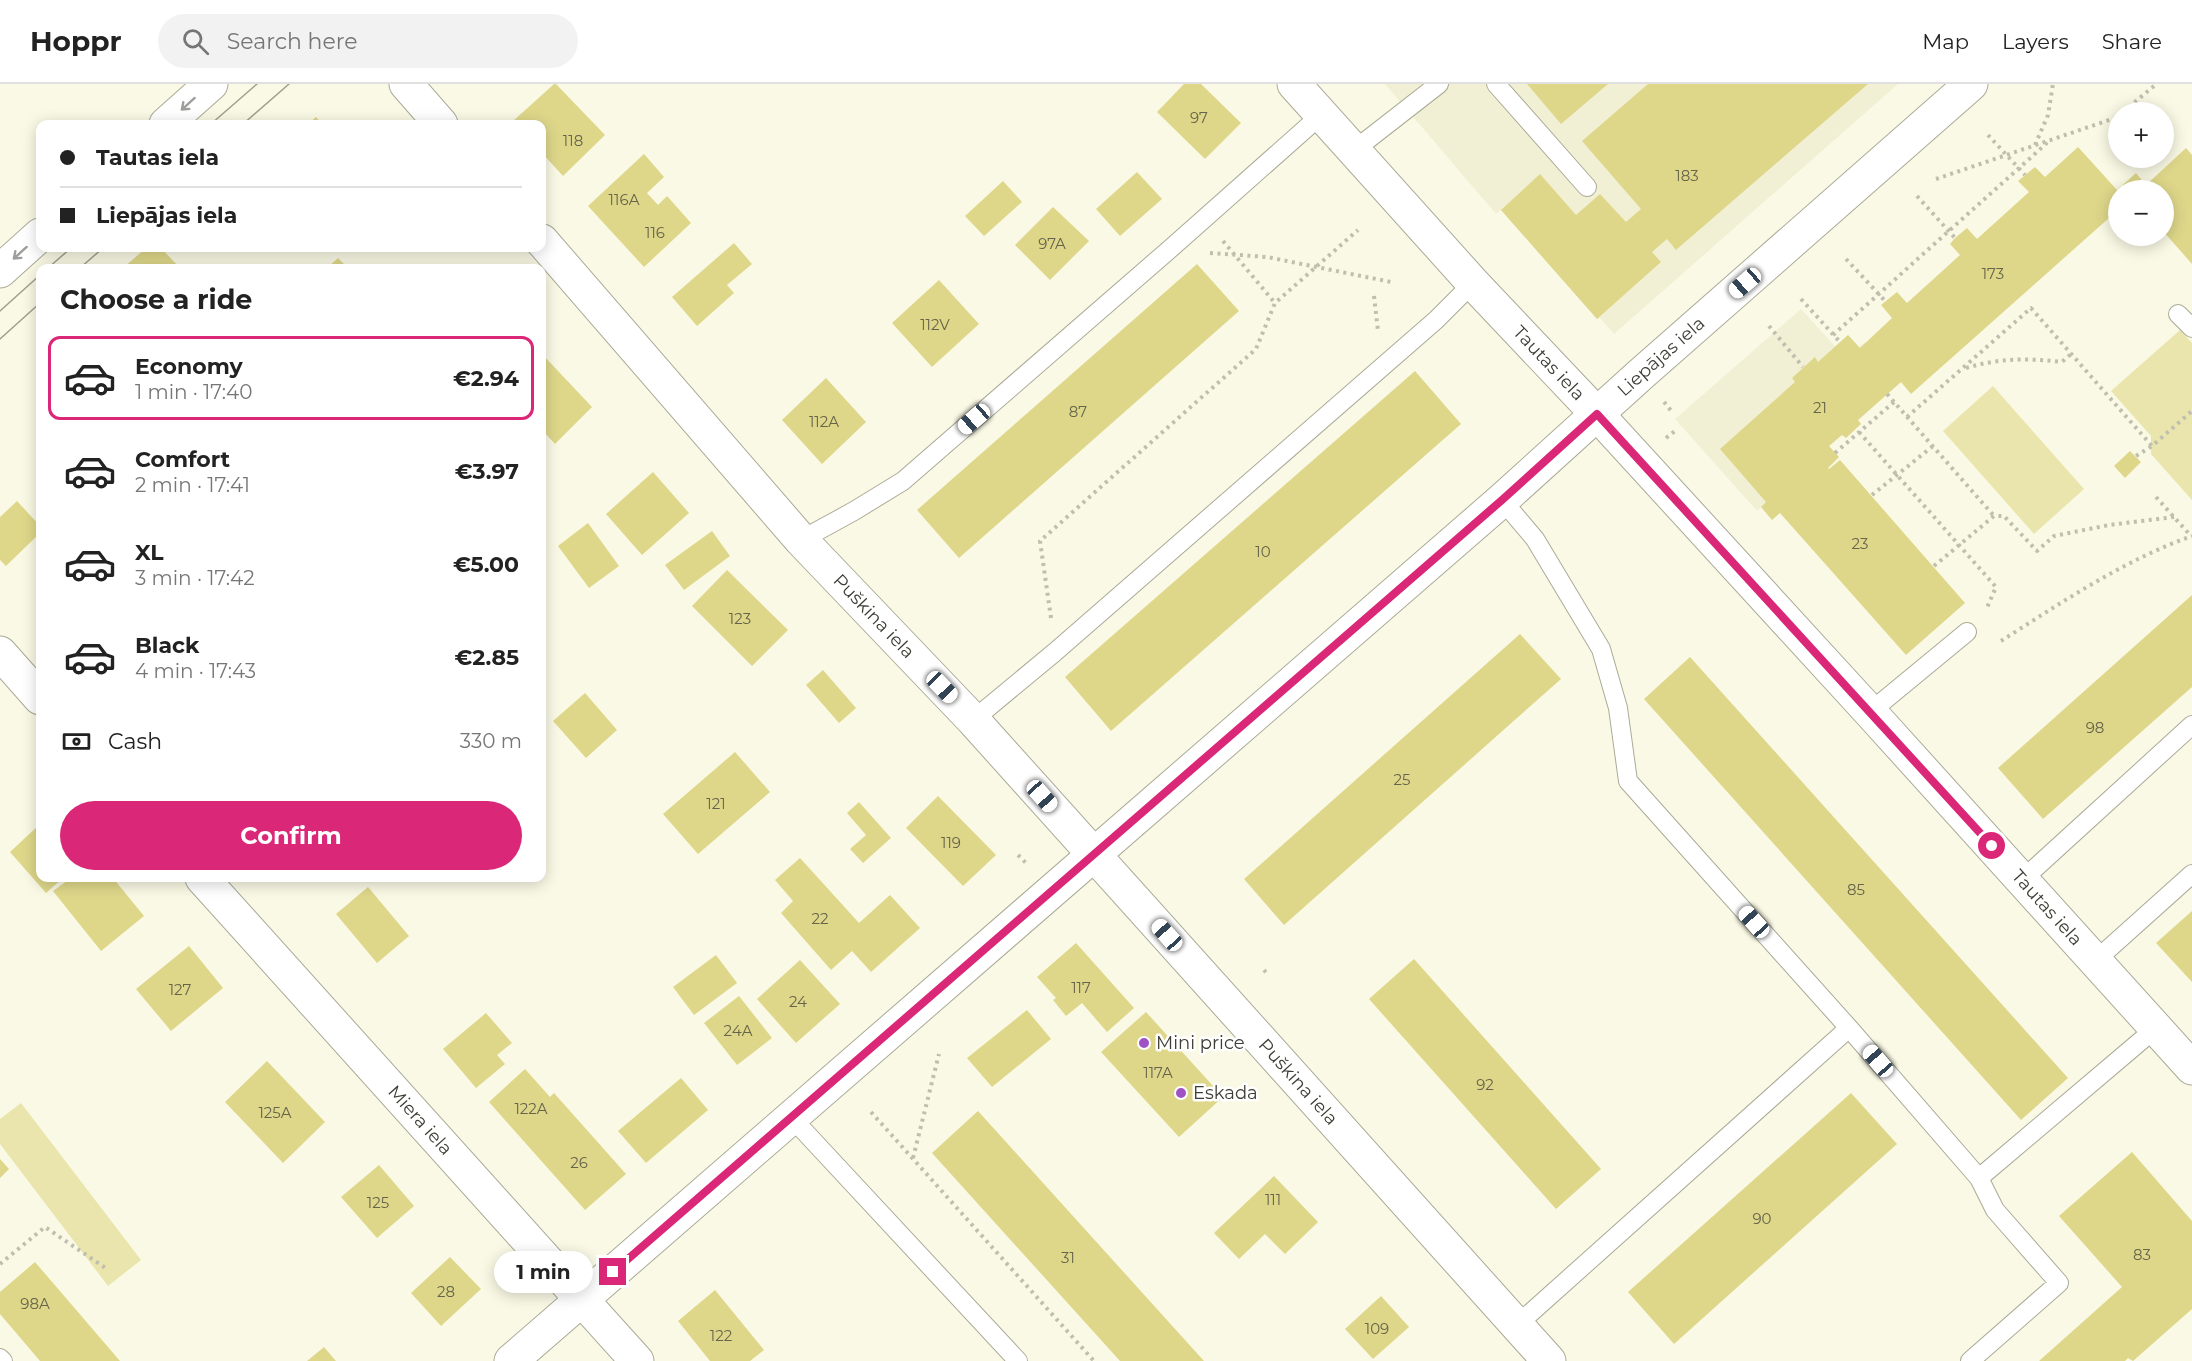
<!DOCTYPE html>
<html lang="en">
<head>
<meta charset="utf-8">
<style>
  body { margin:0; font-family:Montserrat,sans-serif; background:#f2f2f2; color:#222; height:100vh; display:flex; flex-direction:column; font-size:22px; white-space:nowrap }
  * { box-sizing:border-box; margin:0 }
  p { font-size:20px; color:#767676 }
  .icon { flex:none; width:33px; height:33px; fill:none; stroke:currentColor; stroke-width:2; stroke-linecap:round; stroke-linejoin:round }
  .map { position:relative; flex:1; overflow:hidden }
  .details { position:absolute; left:36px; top:180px; width:510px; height:618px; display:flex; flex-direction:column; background:#fff; border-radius:12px; box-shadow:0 3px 15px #0003 }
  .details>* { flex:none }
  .top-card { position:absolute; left:36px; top:36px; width:510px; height:132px; border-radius:12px; box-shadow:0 3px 15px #0003; display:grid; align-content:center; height:132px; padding:0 24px; background:#fff }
  .tools { position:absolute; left:2108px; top:18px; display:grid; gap:12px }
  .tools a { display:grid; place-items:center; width:66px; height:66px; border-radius:50%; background:#fff; box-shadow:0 3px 15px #0003; font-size:30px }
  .end { position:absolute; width:27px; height:27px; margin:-14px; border:8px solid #db2777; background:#fff; box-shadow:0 0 0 3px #fff }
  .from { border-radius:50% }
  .bubble { position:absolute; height:42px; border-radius:21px; background:#fff; box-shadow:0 3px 15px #0003; font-size:20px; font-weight:700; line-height:42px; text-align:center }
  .car { position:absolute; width:18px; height:36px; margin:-18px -9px; border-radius:8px; box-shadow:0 0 4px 2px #0007; background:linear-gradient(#fff 24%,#345 0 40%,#fff 0 76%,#345 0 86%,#fff 0) }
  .top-card b { display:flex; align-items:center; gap:21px; height:57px; font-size:22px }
  .top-card b+b { border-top:2px solid #e0e0e0 }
  .top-card i { width:15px; height:15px; background:#222 }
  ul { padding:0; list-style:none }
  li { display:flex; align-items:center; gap:18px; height:84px; margin:0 12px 9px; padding:0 12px; border:3px solid transparent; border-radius:12px }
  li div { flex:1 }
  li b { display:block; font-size:22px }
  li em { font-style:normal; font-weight:700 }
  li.active { border-color:#db2777 }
  li>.icon { width:54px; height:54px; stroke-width:1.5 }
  h2 { padding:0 24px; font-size:27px; line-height:72px }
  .pay { display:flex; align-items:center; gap:15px; height:66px; padding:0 24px; font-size:22px }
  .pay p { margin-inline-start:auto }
  .primary-button { display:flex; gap:12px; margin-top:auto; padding:12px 24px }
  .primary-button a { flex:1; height:69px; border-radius:36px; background:#db2777; color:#fff; font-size:24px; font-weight:700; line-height:69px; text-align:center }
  header { display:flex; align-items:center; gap:36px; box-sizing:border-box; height:84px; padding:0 30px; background:#fff; border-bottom:2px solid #e0e0e0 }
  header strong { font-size:28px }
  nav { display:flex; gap:33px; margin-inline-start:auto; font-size:21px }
  .search { width:420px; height:54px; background:#f2f2f2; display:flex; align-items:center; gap:15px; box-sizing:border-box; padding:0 21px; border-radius:33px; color:#767676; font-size:22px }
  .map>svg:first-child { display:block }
  .built { fill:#f2f0d4 }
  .green { fill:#eae5ad }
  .building { fill:#ded78a }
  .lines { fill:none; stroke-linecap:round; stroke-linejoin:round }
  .lane-casing { stroke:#abaa97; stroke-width:20 }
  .street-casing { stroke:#abaa97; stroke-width:35 }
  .secondary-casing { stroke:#abaa97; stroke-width:35 }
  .path { stroke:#c0bfaf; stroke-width:4; stroke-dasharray:3 4.5; stroke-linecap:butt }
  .lane { stroke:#fff; stroke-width:18 }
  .street { stroke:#fff; stroke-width:33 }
  .secondary { stroke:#fff; stroke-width:33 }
  .tram { stroke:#a09f91; stroke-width:1.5 }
  .oneway { stroke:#9e9e9a }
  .route { stroke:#db2777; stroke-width:8 }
  .poi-dot { fill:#9f52c4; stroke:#fff; stroke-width:2 }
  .labels { text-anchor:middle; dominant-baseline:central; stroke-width:5; stroke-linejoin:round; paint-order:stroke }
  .number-label { font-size:15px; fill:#66644a }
  .street-label { font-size:18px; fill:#3e3d35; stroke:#fff }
  .poi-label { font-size:18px; fill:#3e3d35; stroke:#fff; text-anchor:start }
</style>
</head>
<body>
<header>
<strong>Hoppr</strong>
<div class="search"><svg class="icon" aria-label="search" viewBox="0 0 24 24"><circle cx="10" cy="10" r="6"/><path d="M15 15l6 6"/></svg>Search here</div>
<nav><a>Map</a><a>Layers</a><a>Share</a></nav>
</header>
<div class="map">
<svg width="2192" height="1277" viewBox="0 0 2192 1277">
  <rect width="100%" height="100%" fill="#faf9e5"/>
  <path class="built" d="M1385 0H1898L1614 250 1600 234 1597 235 1501 126 1496 130Z
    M1801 225 1835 262 1848 251 1859 263 1865 258 1901 298 1757 427 1675 335Z"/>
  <path class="green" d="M2180 246 2192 259V416L2151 370V352L2111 307Z
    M1993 302 2084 405 2034 450 1943 347Z
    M21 1019 141 1176 108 1202 0 1060V1035Z"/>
  <path class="building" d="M554 0H556L605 51 563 92 542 69V40H514L512 38Z
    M1184 0H1201L1241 39 1205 75 1157 28Z
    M1527 0H1608L1561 40Z
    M1648 0H1868L1676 166 1667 155 1652 168 1661 178 1597 235 1501 126 1540 90 1576 131 1600 110 1626 138 1641 125 1582 57Z
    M316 33 322 40H308Z
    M2078 63 2117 106 2136 89 2146 101 2186 64 2192 71V180L2163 147V106H2117L2118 126 1911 310 1901 298 1858 336 1861 340 1846 354 1842 351 1829 362 1839 373 1828 384 1829 385 1840 376 1965 519 1906 571 1780 429 1772 436 1761 423 1766 418 1720 365 1795 298 1792 294 1815 273 1818 278 1848 251 1860 264 1892 234 1881 221 1897 208 1907 219 1960 171 1950 160 1955 154 1967 144 1977 155 2029 108 2018 97 2035 83 2045 93Z
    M644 70 664 93 647 109 658 121 667 112 691 139 644 183 588 122Z
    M1137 88 1162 115 1120 152 1096 125Z
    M1003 97 1022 118 984 152 965 132Z
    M1053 123 1089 157 1050 196 1015 161Z
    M734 159 752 180 727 201 734 209 697 242 672 213Z
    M146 164H161L180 184H123Z
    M338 174 348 184H327Z
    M1197 180 1239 227 959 474 917 426Z
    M939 196 979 240 932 283 892 239Z
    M542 270 592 323 555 360 542 346Z
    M1415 287 1461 340 1111 647 1065 593Z
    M826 294 866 338 822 380 782 336Z
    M2130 367 2141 378 2125 394 2114 382Z
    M653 388 689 429 642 471 606 430Z
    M17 417 40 442V449L6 482 0 476V433Z
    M588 439 619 482 589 504 558 462Z
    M712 447 730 472 684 506 665 481Z
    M727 486 788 546 752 582 692 522Z
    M2192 511V603L2043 735 1998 684Z
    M1520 550 1561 595 1284 841 1244 795Z
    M1690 573 2068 994 2021 1036 1644 615Z
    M823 586 856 624 839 639 806 601Z
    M585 609 617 646 586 674 553 637Z
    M735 668 770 708 698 770 663 730Z
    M938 712 996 771 963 802 906 744Z
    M859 718 891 754 863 779 850 765 866 751 847 729Z
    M40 740V794H63L46 809 10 768Z
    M800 774 859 839 890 811 920 844 871 888 852 867 831 886 781 829 793 817 775 796Z
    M71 794H113L144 832 101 867 53 807Z
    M368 803 409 852 377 879 336 830Z
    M2192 827V898L2156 859Z
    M1076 859 1134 924 1107 948 1082 919 1066 932 1053 916 1056 914 1037 893Z
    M189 862 223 904 171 947 136 905Z
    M716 871 737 899 694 931 673 903Z
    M1414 875 1601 1085 1556 1125 1369 915Z
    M800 876 840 920 796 959 757 915Z
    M739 912 772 954 737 981 704 939Z
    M1027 926 1051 955 992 1003 967 974Z
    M1146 928 1223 1013 1179 1053 1101 968Z
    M486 929 512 959 497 971 505 980 476 1004 443 965Z
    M267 977 325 1038 283 1079 225 1018Z
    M525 985 550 1013 554 1009 626 1090 585 1126 489 1018Z
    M681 994 708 1026 646 1079 618 1047Z
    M1851 1009 1897 1060 1674 1260 1628 1208Z
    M978 1027 1204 1277H1120L932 1069Z
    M2132 1068 2192 1137V1225L2133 1277 2128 1274 2125 1277H2039L2122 1203 2059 1132Z
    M0 1075 9 1085 0 1094Z
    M379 1081 414 1122 377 1154 341 1113Z
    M1274 1092 1318 1138 1285 1170 1265 1150 1239 1175 1214 1149Z
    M450 1173 481 1205 441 1242 411 1209Z
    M35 1178 120 1277H40L0 1230V1208Z
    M715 1206 764 1266 750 1277H710L678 1237Z
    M1381 1212 1409 1243 1373 1275 1345 1245Z
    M324 1263 336 1277H307Z"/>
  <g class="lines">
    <defs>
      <path id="lane" d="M1496 0 1587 103
        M1353 67 1439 0
        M2178 230 2192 244
        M1502 416 1535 455 1601 565 1618 624 1628 697 1849 944 1979 1094 1995 1126 2059 1199 1970 1277
        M801 456 854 427 903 397 1170 165 1321 31
        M1870 628 1967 548
        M973 636 1055 568 1436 236 1473 199
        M2022 796 2192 641
        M2095 877 2192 790
        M791 1033 1018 1277
        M1979 1094 2156 944
        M1517 1241 1849 944
        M0 1274 3 1277"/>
      <g id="street">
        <path d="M406 0 441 40"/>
        <path id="s1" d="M1294 0 1473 199 1597 330 1870 628 2192 984"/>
        <path id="s2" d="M542 157 801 456 973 636 1549 1277"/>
        <path d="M0 569 40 614"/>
        <path id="s3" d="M202 794 637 1277"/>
        <path id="s4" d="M511 1277 1502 416 1640 291 1971 0"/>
      </g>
      <path id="secondary" d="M166 40 211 0
        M0 187 40 151"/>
    </defs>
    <use href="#lane" class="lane-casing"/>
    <use href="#street" class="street-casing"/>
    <use href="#secondary" class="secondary-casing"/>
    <path class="path" d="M2123 28 2154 2
      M1988 51 2025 91
      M2035 61 2048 31 2053 0
      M1936 95 2118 33
      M1917 112 1955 154
      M1223 157 1275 219
      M1210 169 1267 173 1391 198
      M1846 175 1886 218
      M1374 212 1378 247
      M1801 215 1840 258
      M1769 242 1803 283
      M1833 251 2048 58
      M1966 284C1999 274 2028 274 2062 278L2071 270
      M1887 310 1994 432
      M1664 318 1673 329
      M1907 333 2031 224 2152 362 2192 327
      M1859 348 1996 503 1986 526
      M1666 354 1675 347
      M1835 369 1894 318
      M2136 372 2152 362
      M1872 411 1933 362
      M2156 413 2191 452
      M1934 482 1994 432H2004L2037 467 2054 452 2109 441 2174 433
      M1051 534 1040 457 1256 265 1275 219 1358 146
      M2001 557C2059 520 2126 475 2192 452
      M1018 771 1028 781
      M1264 886 1268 891
      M871 1028 1094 1277
      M913 1074 939 970
      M0 1180 45 1143 107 1185"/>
    <use href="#lane" class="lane"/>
    <use href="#street" class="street"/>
    <use href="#secondary" class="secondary"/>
    <path class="tram" d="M211 40 257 0
      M243 40 289 0
      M48 184 71 164
      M80 184 103 164
      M0 227 40 191
      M0 255 40 219"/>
  </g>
  <defs><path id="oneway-shaft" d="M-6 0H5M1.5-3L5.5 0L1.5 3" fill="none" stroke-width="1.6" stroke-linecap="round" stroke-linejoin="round" transform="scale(1.5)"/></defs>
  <g class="oneway">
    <use href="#oneway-shaft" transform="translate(188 20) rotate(138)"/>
    <use href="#oneway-shaft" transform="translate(20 169) rotate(138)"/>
  </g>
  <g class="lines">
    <path class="route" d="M613 1188 1502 416 1597 330 1992 762"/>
  </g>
  <g class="poi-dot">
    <circle cx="1144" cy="959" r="6"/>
    <circle cx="1181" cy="1009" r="6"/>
  </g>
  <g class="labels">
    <g class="number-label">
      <text x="1199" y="33">97</text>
      <text x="573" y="56">118</text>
      <text x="1687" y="91">183</text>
      <text x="624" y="115">116A</text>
      <text x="655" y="148">116</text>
      <text x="1052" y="159">97A</text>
      <text x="1993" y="189">173</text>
      <text x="935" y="240">112V</text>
      <text x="1820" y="323">21</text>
      <text x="1078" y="327">87</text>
      <text x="824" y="337">112A</text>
      <text x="1860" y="459">23</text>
      <text x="1263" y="467">10</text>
      <text x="740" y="534">123</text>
      <text x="2095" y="643">98</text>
      <text x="1402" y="695">25</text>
      <text x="716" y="719">121</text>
      <text x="951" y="758">119</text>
      <text x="1856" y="805">85</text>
      <text x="820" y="834">22</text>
      <text x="1081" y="903">117</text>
      <text x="180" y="905">127</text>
      <text x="798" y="917">24</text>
      <text x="738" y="946">24A</text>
      <text x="1158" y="988">117A</text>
      <text x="1485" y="1000">92</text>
      <text x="531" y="1024">122A</text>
      <text x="275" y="1028">125A</text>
      <text x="579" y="1078">26</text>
      <text x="1273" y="1115">111</text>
      <text x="378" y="1118">125</text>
      <text x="1762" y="1134">90</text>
      <text x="2142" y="1170">83</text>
      <text x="1068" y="1173">31</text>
      <text x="446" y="1207">28</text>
      <text x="35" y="1219">98A</text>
      <text x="1377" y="1244">109</text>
      <text x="721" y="1251">122</text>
    </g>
    <g class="street-label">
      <text stroke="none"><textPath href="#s4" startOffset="1527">Liepājas iela</textPath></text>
      <text stroke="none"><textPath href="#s1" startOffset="378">Tautas iela</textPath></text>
      <text stroke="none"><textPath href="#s2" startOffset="501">Puškina iela</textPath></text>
      <text stroke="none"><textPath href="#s1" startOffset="1116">Tautas iela</textPath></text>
      <text stroke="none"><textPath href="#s2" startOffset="1131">Puškina iela</textPath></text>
      <text stroke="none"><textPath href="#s3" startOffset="326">Miera iela</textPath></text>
    </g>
    <g class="poi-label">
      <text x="1156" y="959">Mini price</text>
      <text x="1193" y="1009">Eskada</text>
    </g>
  </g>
</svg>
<div class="tools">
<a>+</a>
<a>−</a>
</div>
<i class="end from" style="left:1992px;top:762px"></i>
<i class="end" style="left:613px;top:1188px"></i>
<div class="bubble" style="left:494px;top:1167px;width:99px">1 min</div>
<i class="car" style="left:1745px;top:199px;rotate:229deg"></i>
<i class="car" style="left:974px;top:335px;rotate:229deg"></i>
<i class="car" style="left:942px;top:603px;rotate:136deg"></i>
<i class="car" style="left:1042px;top:712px;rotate:138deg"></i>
<i class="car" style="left:1754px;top:838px;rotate:318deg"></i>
<i class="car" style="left:1167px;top:851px;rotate:318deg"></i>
<i class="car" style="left:1878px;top:977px;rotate:319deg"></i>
<div class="top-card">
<b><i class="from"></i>Tautas iela</b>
<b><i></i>Liepājas iela</b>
</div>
<section class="details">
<h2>Choose a ride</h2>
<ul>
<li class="active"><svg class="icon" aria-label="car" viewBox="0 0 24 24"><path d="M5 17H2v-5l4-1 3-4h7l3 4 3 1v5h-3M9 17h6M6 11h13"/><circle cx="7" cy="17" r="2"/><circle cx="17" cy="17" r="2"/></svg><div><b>Economy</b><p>1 min · 17:40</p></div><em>€2.94</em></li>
<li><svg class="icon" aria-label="car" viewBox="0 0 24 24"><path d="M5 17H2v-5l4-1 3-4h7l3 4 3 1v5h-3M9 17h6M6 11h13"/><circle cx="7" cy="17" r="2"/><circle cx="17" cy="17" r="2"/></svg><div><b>Comfort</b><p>2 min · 17:41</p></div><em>€3.97</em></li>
<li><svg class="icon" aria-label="car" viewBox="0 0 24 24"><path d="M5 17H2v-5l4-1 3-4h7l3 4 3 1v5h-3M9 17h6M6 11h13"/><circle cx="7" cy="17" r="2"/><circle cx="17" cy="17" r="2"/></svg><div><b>XL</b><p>3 min · 17:42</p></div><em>€5.00</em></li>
<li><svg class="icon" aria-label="car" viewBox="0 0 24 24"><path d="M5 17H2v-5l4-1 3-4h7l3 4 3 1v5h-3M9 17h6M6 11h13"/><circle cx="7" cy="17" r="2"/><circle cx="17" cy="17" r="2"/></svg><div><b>Black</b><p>4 min · 17:43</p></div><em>€2.85</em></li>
</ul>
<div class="pay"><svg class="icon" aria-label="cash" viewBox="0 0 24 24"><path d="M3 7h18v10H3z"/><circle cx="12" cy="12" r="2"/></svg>Cash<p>330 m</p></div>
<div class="primary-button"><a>Confirm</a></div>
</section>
</div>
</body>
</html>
